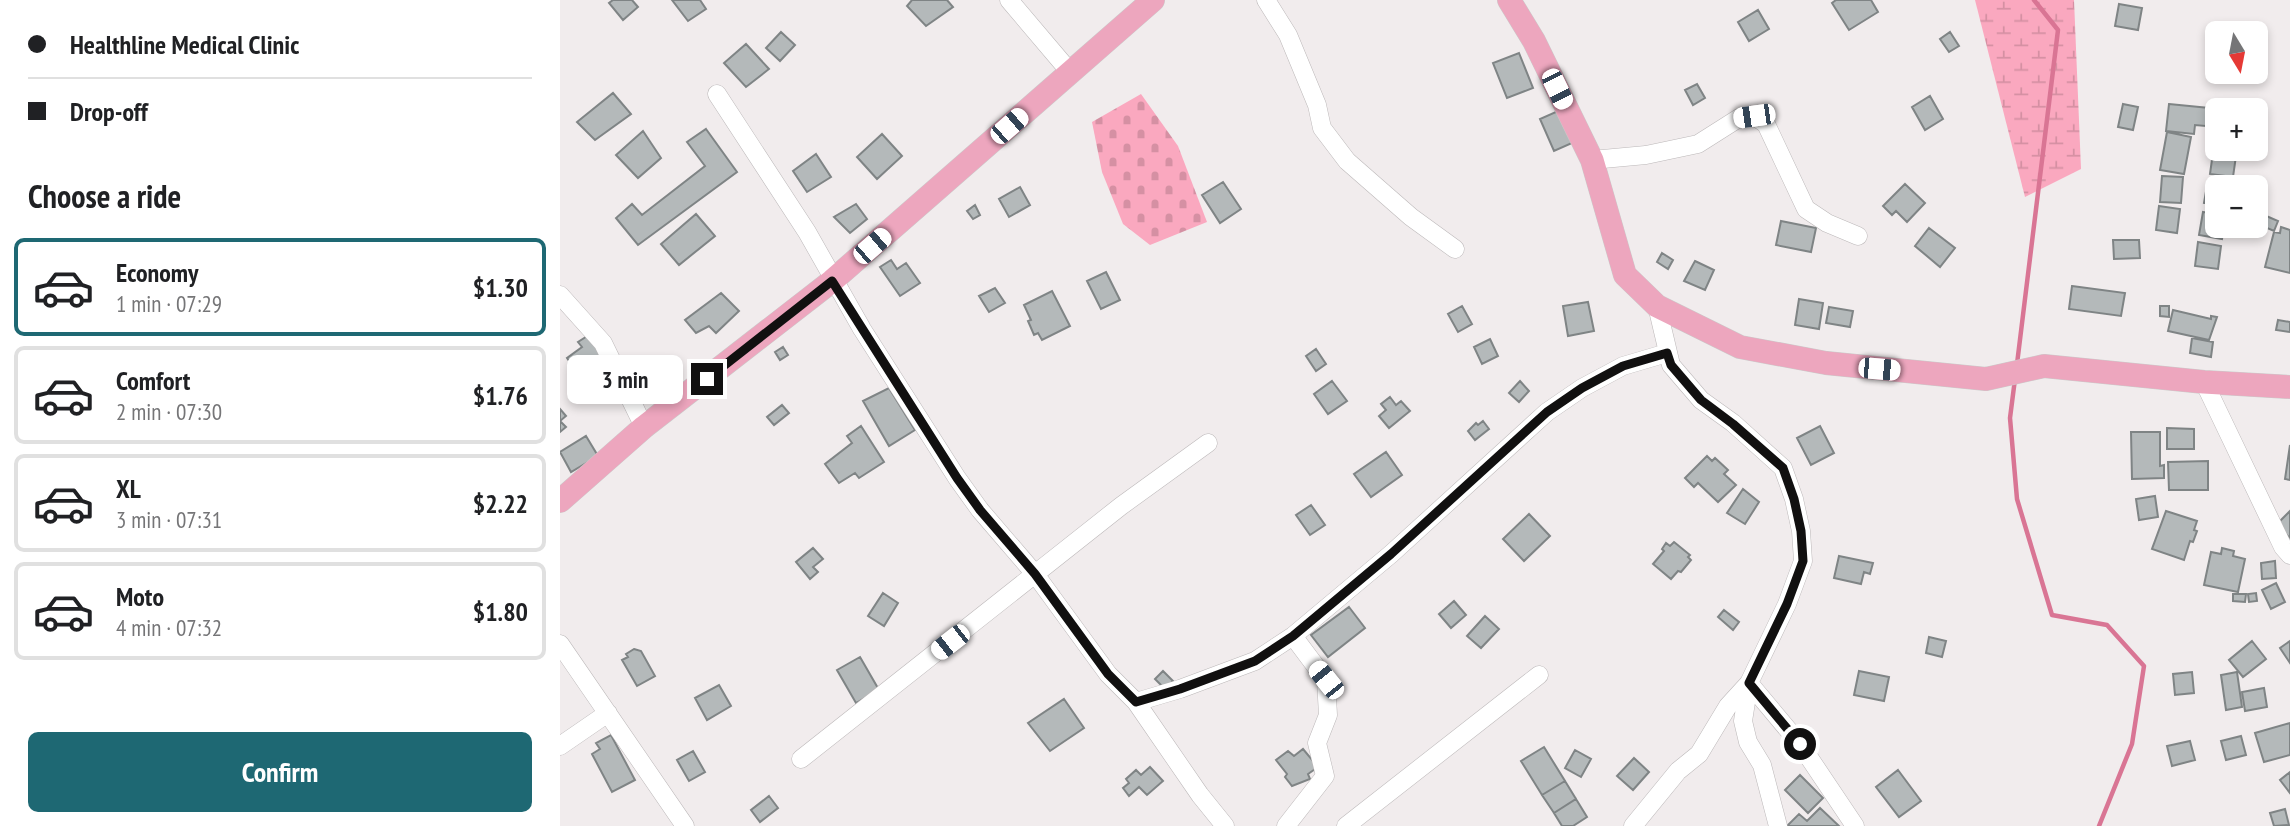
<!DOCTYPE html>
<html lang="en">
<head>
<meta charset="utf-8">
<style>
  body { margin:0; font-family:"PT Sans Narrow",sans-serif; background:#f2f2f2; color:#202124; height:100vh; display:flex; flex-direction:column; font-size:26px; white-space:nowrap }
  * { box-sizing:border-box; margin:0 }
  p { font-size:23px; color:#757577 }
  .icon { flex:none; width:38px; height:38px; fill:none; stroke:currentColor; stroke-width:2; stroke-linecap:round; stroke-linejoin:round }
  .map { position:relative; flex:1; overflow:hidden }
  .details { display:flex; flex-direction:column; background:#fff; width:560px }
  .details>* { flex:none }
  .banner { display:grid; align-content:center; height:154px; padding:0 28px; background:#fff }
  .needle { width:46px; rotate:170deg }
  .buttons { position:absolute; left:1645px; top:21px; display:grid; gap:14px }
  .buttons a { display:grid; place-items:center; width:63px; height:63px; border-radius:10px; background:#fff; box-shadow:0 4px 10px #0003; font-size:35px }
  .end { position:absolute; width:32px; height:32px; margin:-16px; border:9px solid #111010; background:#fff; box-shadow:0 0 0 4px #fff }
  .from { border-radius:50% }
  .bubble { position:absolute; height:49px; border-radius:10px; background:#fff; box-shadow:0 4px 10px #0003; font-size:23px; font-weight:800; line-height:49px; text-align:center }
  .car { position:absolute; width:21px; height:42px; margin:-21px -10px; border-radius:9px; box-shadow:0 0 5px 2px #0007; background:linear-gradient(#fff 24%,#345 0 40%,#fff 0 76%,#345 0 86%,#fff 0) }
  .banner b { display:flex; align-items:center; gap:24px; height:66px; font-size:26px }
  .banner b+b { border-top:2px solid #e0e0e0 }
  .banner i { width:18px; height:18px; background:#202124 }
  ul { padding:0; list-style:none }
  li { display:flex; align-items:center; gap:21px; height:98px; margin:0 14px 10px; padding:0 14px; border:4px solid #e0e0e0; border-radius:10px }
  li div { flex:1 }
  li b { display:block; font-size:26px }
  li em { font-style:normal; font-weight:800 }
  li.active { border-color:#1e6873 }
  li>.icon { width:63px; height:63px; stroke-width:1.5 }
  h2 { padding:0 28px; font-size:32px; line-height:84px }
  .cta { display:flex; gap:14px; margin-top:auto; padding:14px 28px }
  .cta a { flex:1; height:80px; border-radius:10px; background:#1e6873; color:#fff; font-size:28px; font-weight:800; line-height:80px; text-align:center }
  main { display:flex; flex:1; min-height:0 }
  .map>svg:first-child { display:block }
  .wetland { fill:url(#wetland-marsh) }
  .cemetery { fill:url(#cemetery-stones) }
  .lines { fill:none; stroke-linecap:round; stroke-linejoin:round }
  .stream { stroke:#d97594; stroke-width:4.5 }
  .building { fill:#b4b9ba; stroke:#7f8485; stroke-width:2 }
  .minor-casing { stroke:#bcb8b9; stroke-width:19 }
  .major-casing { stroke:#cbcaca; stroke-width:24 }
  .minor { stroke:#fff; stroke-width:18 }
  .major { stroke:#eda6be; stroke-width:23 }
  .route { stroke:#111010; stroke-width:9 }
</style>
</head>
<body>
<main>
<section class="details">
<div class="banner">
<b><i class="from"></i>Healthline Medical Clinic</b>
<b><i></i>Drop-off</b>
</div>
<h2>Choose a ride</h2>
<ul>
<li class="active"><svg class="icon" aria-label="car" viewBox="0 0 24 24"><path d="M5 17H2v-5l4-1 3-4h7l3 4 3 1v5h-3M9 17h6M6 11h13"/><circle cx="7" cy="17" r="2"/><circle cx="17" cy="17" r="2"/></svg><div><b>Economy</b><p>1 min · 07:29</p></div><em>$1.30</em></li>
<li><svg class="icon" aria-label="car" viewBox="0 0 24 24"><path d="M5 17H2v-5l4-1 3-4h7l3 4 3 1v5h-3M9 17h6M6 11h13"/><circle cx="7" cy="17" r="2"/><circle cx="17" cy="17" r="2"/></svg><div><b>Comfort</b><p>2 min · 07:30</p></div><em>$1.76</em></li>
<li><svg class="icon" aria-label="car" viewBox="0 0 24 24"><path d="M5 17H2v-5l4-1 3-4h7l3 4 3 1v5h-3M9 17h6M6 11h13"/><circle cx="7" cy="17" r="2"/><circle cx="17" cy="17" r="2"/></svg><div><b>XL</b><p>3 min · 07:31</p></div><em>$2.22</em></li>
<li><svg class="icon" aria-label="car" viewBox="0 0 24 24"><path d="M5 17H2v-5l4-1 3-4h7l3 4 3 1v5h-3M9 17h6M6 11h13"/><circle cx="7" cy="17" r="2"/><circle cx="17" cy="17" r="2"/></svg><div><b>Moto</b><p>4 min · 07:32</p></div><em>$1.80</em></li>
</ul>
<div class="cta"><a>Confirm</a></div>
</section>
<div class="map">
<svg width="1730" height="826" viewBox="0 0 1730 826">
  <defs>
    <pattern id="wetland-marsh" width="20" height="14" patternUnits="userSpaceOnUse" patternTransform="scale(1.75)"><rect width="20" height="14" fill="#faa8bf"/><path d="M1 5h8M5 5V1M11 12h8M15 12V8" fill="none" stroke="#d590a3"/></pattern>
    <pattern id="cemetery-stones" width="16" height="16" patternUnits="userSpaceOnUse" patternTransform="scale(1.75)"><rect width="16" height="16" fill="#faa8bf"/><path d="M2 7V4a2 2 0 0 1 4 0v3zM10 15v-3a2 2 0 0 1 4 0v3z" fill="#d590a3"/></pattern>
  </defs>
  <rect width="100%" height="100%" fill="#f1eced"/>
  <path class="wetland" d="M1415 0H1514L1521 169 1465 197Z"/>
  <path class="cemetery" d="M581 94 618 146 647 222 590 245 563 224 542 172 532 122Z"/>
  <g class="lines">
    <path class="stream" d="M1457 364 1498 30 1474 0
      M1455 379 1450 418 1457 499 1492 615 1547 625 1584 666 1572 744 1539 826"/>
  </g>
  <path class="building" d="M53 0H72L78 7 63 20 49 3Z
    M112 0H140L146 9 128 21Z
    M352 0H387L393 7 366 26 347 6Z
    M1276 0H1311L1318 12 1289 30 1272 3Z
    M1559 4 1582 8 1578 30 1555 26Z
    M1198 10 1209 29 1189 41 1178 22Z
    M221 32 235 45 220 61 206 48Z
    M1390 32 1399 46 1389 52 1380 39Z
    M186 44 209 69 186 87 164 63Z
    M959 53 973 88 947 98 933 63Z
    M1137 84 1145 98 1133 105 1125 90Z
    M53 93 71 114 35 140 17 122Z
    M1370 96 1383 119 1365 130 1352 107Z
    M1563 104 1578 107 1573 130 1558 127Z
    M1609 104 1670 110H1657V127L1635 125 1634 134 1606 131Z
    M998 111 1012 143 994 151 980 119Z
    M146 129 177 172 78 245 56 218 72 204 82 215 145 166 127 142Z
    M83 131 101 158 78 178 56 155Z
    M1607 132 1631 137 1624 174 1600 170Z
    M322 134 342 156 317 179 297 157Z
    M1655 138H1657V149H1677L1673 177 1650 174Z
    M256 154 271 177 247 192 233 171Z
    M1602 176 1623 177 1621 203 1600 202Z
    M1648 180 1671 183 1670 187H1657V205L1644 203Z
    M663 182 681 209 660 223 642 195Z
    M1345 184 1365 203 1347 222 1336 211 1332 215 1323 206Z
    M460 187 470 205 449 217 439 199Z
    M296 204 307 219 290 233 274 217Z
    M415 205 420 215 413 219 407 211Z
    M1599 206 1620 209 1617 233 1596 230Z
    M1643 212 1657 214V226H1664L1662 239 1639 235Z
    M136 214 155 236 119 265 101 244Z
    M1704 215 1718 221 1714 231 1700 225Z
    M1221 221 1256 228 1251 252 1216 245Z
    M1721 227 1730 230V273L1705 267 1714 232 1720 233Z
    M1369 228 1395 248 1380 267 1355 246Z
    M1553 240H1579L1580 258 1554 259Z
    M1638 242 1661 246 1658 269 1635 266Z
    M1102 253 1113 260 1108 269 1097 262Z
    M331 260 337 269 346 263 360 283 340 296 320 267Z
    M1135 261 1154 270 1145 290 1124 281Z
    M546 272 560 300 541 309 527 281Z
    M1512 286 1565 293 1561 316 1509 309Z
    M435 288 445 303 429 312 419 296Z
    M492 291 510 326 482 340 478 333 474 335 468 321 471 320 464 305Z
    M161 293 179 311 156 333 149 326 136 333 125 320Z
    M1239 299 1263 303 1259 329 1235 325Z
    M1028 302 1034 331 1008 336 1003 306Z
    M902 306 912 324 898 332 888 314Z
    M1600 306H1609V317L1600 316Z
    M1269 307 1293 311 1290 327 1266 323Z
    M1613 310 1651 319V316L1657 317 1649 340 1608 331Z
    M1718 320 1730 322V332L1716 330Z
    M32 333 48 356 38 363 33 372 40 381 29 389 7 358 22 347 18 342Z
    M1632 338 1653 342 1651 357 1630 353Z
    M930 339 938 356 922 364 914 347Z
    M223 347 228 355 220 360 215 352Z
    M756 349 766 364 756 371 746 356Z
    M772 381 787 401 768 414 754 394Z
    M960 381 969 391 959 402 949 393Z
    M329 388 355 430 329 446 303 401Z
    M830 397 836 405 841 401 850 411 829 428 819 416 826 410 821 404Z
    M222 405 229 413 214 425 207 417Z
    M0 409 6 416 0 421 6 427 0 432Z
    M923 421 929 429 915 440 908 431 916 423 918 425Z
    M301 426 324 462 299 478 295 473 279 483 265 464 292 443 287 436Z
    M1260 426 1274 453 1251 465 1237 438Z
    M1607 428 1634 429V449H1607Z
    M1571 432H1600V466L1604 465V478L1572 479Z
    M26 436 38 456 11 472 0 452Z
    M1730 445V480L1725 479Z
    M826 452 842 475 811 497 794 474Z
    M1147 456 1152 461 1155 458 1168 470 1164 474 1176 485 1158 502 1138 483 1134 487 1125 478Z
    M1648 461V490H1609L1608 462Z
    M1183 489 1199 502 1185 524 1167 513Z
    M1595 496 1598 517 1579 520 1576 499Z
    M751 505 765 525 750 535 736 515Z
    M1606 511 1637 521 1634 530 1637 531 1633 542 1630 541 1624 560 1592 549Z
    M1730 511V538L1716 525Z
    M969 514 990 536 964 561 943 539Z
    M1114 542 1130 555 1128 557 1131 560 1121 572 1118 571 1111 579 1093 564 1104 551 1102 549 1106 543 1110 546Z
    M253 548 263 559 253 567 258 572 250 579 236 562Z
    M1662 548 1674 551 1673 556 1685 559 1678 592 1644 585 1651 552 1661 554Z
    M1279 556 1313 563 1310 574 1304 572 1301 584 1274 578Z
    M1715 561 1716 578 1702 579 1701 563Z
    M1716 583 1725 602 1711 609 1702 590Z
    M323 593 338 603 324 626 308 616Z
    M1696 593 1697 601 1689 602 1688 594Z
    M1673 594H1686L1685 602 1673 601Z
    M894 601 906 615 891 628 879 614Z
    M789 607 805 628 768 657 751 635Z
    M1164 610 1179 622 1173 630 1158 617Z
    M925 616 939 629 921 648 907 636Z
    M1369 637 1386 641 1382 657 1366 653Z
    M1692 641 1706 659 1683 677 1669 660Z
    M1730 641V663L1720 648Z
    M74 649 81 651 95 676 77 686 62 660 68 657 66 654Z
    M300 657 319 690 296 703 277 670Z
    M603 671 613 681 605 689 595 679Z
    M1299 671 1329 677 1324 701 1294 695Z
    M1632 672 1634 693 1615 695 1613 674Z
    M1677 672 1682 707 1666 710 1661 675Z
    M159 685 171 706 147 720 135 698Z
    M1704 688 1707 707 1685 711 1682 692Z
    M504 699 524 728 490 751 468 723Z
    M1730 723V755L1704 762 1695 733Z
    M51 735 75 780 52 792 32 754 40 749 36 743Z
    M1681 736 1686 755 1666 760 1661 741Z
    M1630 741 1635 760 1612 766 1607 746Z
    M984 747 1005 781 982 795 961 761Z
    M743 749 758 767 748 774 750 779 732 786 725 777 727 774 716 760 728 751 734 756Z
    M1015 750 1031 759 1021 777 1005 768Z
    M133 751 145 772 129 781 117 760Z
    M1074 758 1089 772 1073 790 1057 776Z
    M590 767 603 781 587 795 579 787 569 796 563 788 569 783 566 779 576 770 581 775Z
    M1338 770 1361 801 1339 817 1316 787Z
    M1730 772V793L1720 780Z
    M1240 775 1263 798 1248 813 1225 790Z
    M1005 781 1016 799 994 813 982 795Z
    M209 796 218 808 200 822 191 810Z
    M1016 799 1027 817 1013 826H1002L994 813Z
    M1260 808 1279 826H1227L1239 814 1247 821Z
    M1725 809 1729 825 1714 826 1710 813Z"/>
  <g class="lines">
    <defs>
      <path id="minor" d="M449 0 510 72
        M706 0 728 35 757 105 762 128 787 161 851 217 895 249
        M157 94 247 232 302 329 397 478 420 510 475 574 548 674 576 702 640 795 665 826
        M1032 160 1086 155 1138 144 1179 118 1194 116 1206 124 1246 209 1267 223 1298 236
        M0 295 43 343 84 427
        M1097 306 1111 365 1141 400 1173 423 1223 468 1234 499 1241 531 1243 561 1227 604 1189 683 1183 721 1188 742 1202 765 1218 826
        M1644 382 1723 547 1730 555
        M0 644 125 826
        M576 702 620 689 695 661 733 636 831 554 987 412 1022 388 1063 366 1107 353
        M0 746 48 713
        M241 759 561 506 648 443
        M726 826 765 776 757 743 768 715 766 680 733 636
        M786 826 979 675
        M1073 826 1118 771 1139 754 1168 706 1189 683 1240 744 1295 826"/>
      <path id="major" d="M949 0 974 41 1032 160 1065 275 1097 306 1180 347 1266 363 1426 379 1484 366 1644 382 1730 387
        M0 501 84 427 272 281 593 0"/>
    </defs>
    <use href="#minor" class="minor-casing"/>
    <use href="#major" class="major-casing"/>
    <use href="#minor" class="minor"/>
    <use href="#major" class="major"/>
  </g>
  <g class="lines">
    <path class="route" d="M147 379 272 281 397 478 420 510 475 574 548 674 576 702 620 689 695 661 733 636 831 554 987 412 1022 388 1063 366 1107 353 1111 365 1141 400 1173 424 1223 468 1234 499 1241 531 1243 561 1227 604 1189 683 1240 744"/>
  </g>
</svg>
<div class="buttons">
<a><svg class="needle" viewBox="-14 -14 28 28"><path d="M0-13l5 13h-10z" fill="#e53935"/><path d="M0 13l5-13h-10z" fill="#757577"/></svg></a>
<a>+</a>
<a>−</a>
</div>
<i class="end from" style="left:1240px;top:744px"></i>
<i class="end" style="left:147px;top:379px"></i>
<div class="bubble" style="left:7px;top:355px;width:116px">3 min</div>
<i class="car" style="left:997px;top:89px;rotate:154deg"></i>
<i class="car" style="left:1194px;top:116px;rotate:262deg"></i>
<i class="car" style="left:449px;top:126px;rotate:49deg"></i>
<i class="car" style="left:312px;top:246px;rotate:49deg"></i>
<i class="car" style="left:1319px;top:369px;rotate:95deg"></i>
<i class="car" style="left:390px;top:642px;rotate:232deg"></i>
<i class="car" style="left:766px;top:680px;rotate:321deg"></i>
</div>
</main>
</body>
</html>
